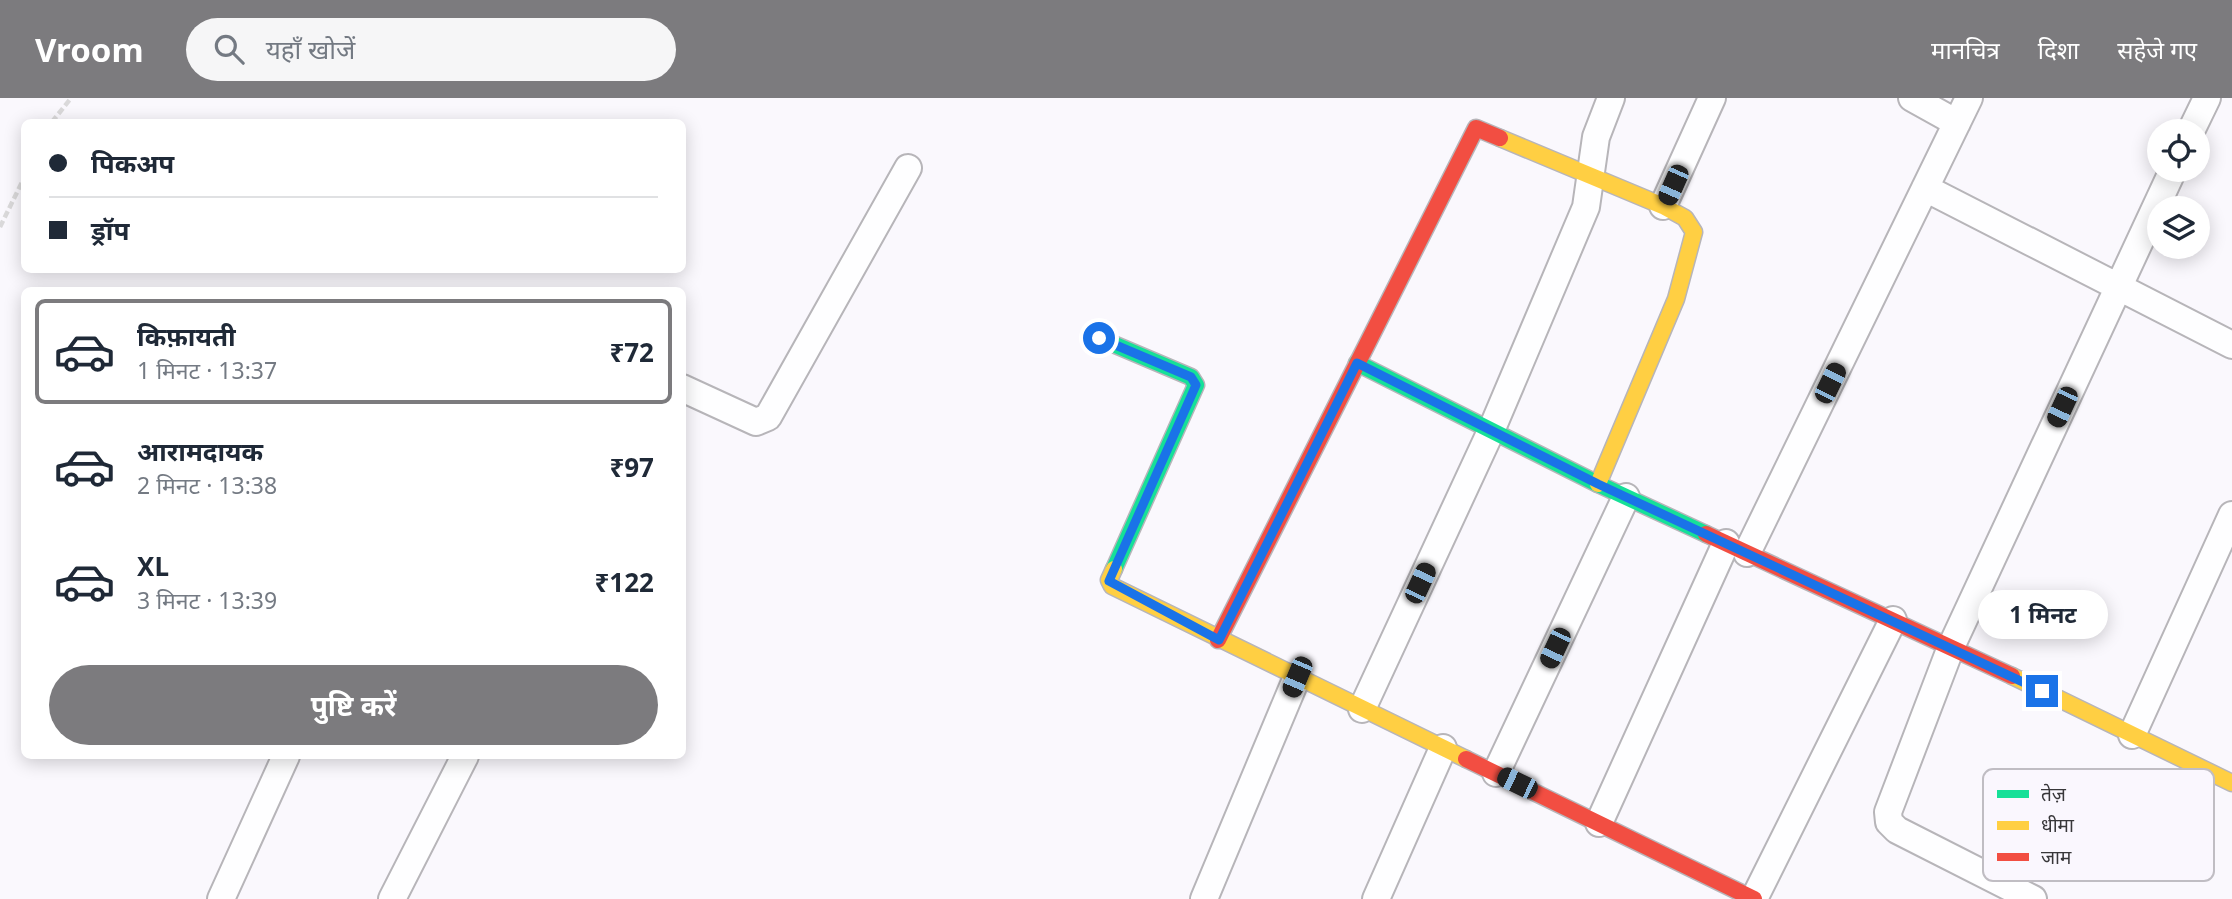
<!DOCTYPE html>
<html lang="hi">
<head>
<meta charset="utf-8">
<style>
  body { margin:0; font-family:"Noto Sans","Noto Sans Devanagari",sans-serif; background:#f6f6f7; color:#1f2937; height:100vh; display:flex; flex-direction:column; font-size:26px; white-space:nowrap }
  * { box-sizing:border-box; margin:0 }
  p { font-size:23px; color:#747a83 }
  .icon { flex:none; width:38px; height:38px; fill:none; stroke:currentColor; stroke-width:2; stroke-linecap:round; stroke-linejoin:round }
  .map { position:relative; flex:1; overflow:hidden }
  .sheet { position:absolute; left:21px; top:189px; width:665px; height:472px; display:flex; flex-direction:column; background:#fff; border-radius:10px; box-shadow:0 4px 18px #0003 }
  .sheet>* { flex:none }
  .top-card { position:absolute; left:21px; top:21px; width:665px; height:154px; border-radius:10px; box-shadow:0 4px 18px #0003; display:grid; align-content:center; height:154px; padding:0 28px; background:#fff }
  .controls { position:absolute; left:2147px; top:21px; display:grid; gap:14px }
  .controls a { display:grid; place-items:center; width:63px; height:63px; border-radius:50%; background:#fff; box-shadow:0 4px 18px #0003; font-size:35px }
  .end { position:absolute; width:32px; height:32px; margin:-16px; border:9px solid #1a73e8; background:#fff; box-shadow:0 0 0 4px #fff }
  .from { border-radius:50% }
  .bubble { position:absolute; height:49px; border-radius:24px; background:#fff; box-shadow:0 4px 18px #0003; font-size:23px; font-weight:700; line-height:49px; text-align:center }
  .car { position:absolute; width:21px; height:42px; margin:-21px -10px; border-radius:9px; box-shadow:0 0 5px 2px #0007; background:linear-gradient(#222 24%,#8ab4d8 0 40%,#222 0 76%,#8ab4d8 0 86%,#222 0) }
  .top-card b { display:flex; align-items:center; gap:24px; height:66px; font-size:26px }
  .top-card b+b { border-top:2px solid #e0e1e3 }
  .top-card i { width:18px; height:18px; background:#1f2937 }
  ul { padding:12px 0 0; list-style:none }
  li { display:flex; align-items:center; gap:21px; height:105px; margin:0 14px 10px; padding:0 14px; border:4px solid transparent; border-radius:10px }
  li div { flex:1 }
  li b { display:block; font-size:26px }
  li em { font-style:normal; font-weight:700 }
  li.on { border-color:#7c7b7e }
  li>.icon { width:63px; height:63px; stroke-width:1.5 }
  .action { display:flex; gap:14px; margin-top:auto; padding:14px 28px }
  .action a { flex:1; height:80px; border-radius:42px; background:#7c7b7e; color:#fff; font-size:28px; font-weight:700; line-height:80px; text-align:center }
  header { display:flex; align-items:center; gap:42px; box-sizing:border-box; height:98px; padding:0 35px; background:#7c7b7e; color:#fff }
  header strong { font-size:33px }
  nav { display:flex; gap:38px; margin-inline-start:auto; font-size:24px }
  .search { width:490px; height:63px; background:#f6f6f7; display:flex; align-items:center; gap:18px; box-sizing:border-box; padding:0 24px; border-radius:38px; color:#747a83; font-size:26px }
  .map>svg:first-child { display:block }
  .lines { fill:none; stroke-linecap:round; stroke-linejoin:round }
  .street-casing { stroke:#b7b5b9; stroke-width:30 }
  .fast-casing { stroke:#b7b5b9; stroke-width:19 }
  .slow-casing { stroke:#b7b5b9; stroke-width:19 }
  .jam-casing { stroke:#b7b5b9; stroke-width:19 }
  .path { stroke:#dad9da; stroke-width:4.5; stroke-dasharray:7 3.5; stroke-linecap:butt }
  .street { stroke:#fefeff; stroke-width:26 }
  .fast { stroke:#16e098; stroke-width:16 }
  .slow { stroke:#ffcf43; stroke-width:16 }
  .jam { stroke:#f24e42; stroke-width:16 }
  .route { stroke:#1a73e8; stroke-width:9 }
  .key { fill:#faf7fe; stroke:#c0bdc3; stroke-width:2 }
  .key-label { font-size:19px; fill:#38373a }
</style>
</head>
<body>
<header>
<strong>Vroom</strong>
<div class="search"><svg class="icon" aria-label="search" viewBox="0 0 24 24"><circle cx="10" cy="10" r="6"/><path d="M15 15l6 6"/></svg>यहाँ खोजें</div>
<nav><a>मानचित्र</a><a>दिशा</a><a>सहेजे गए</a></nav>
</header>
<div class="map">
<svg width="2232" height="801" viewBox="0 0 2232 801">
  <rect width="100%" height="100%" fill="#faf8fd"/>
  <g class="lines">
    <defs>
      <path id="street" d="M1912 0 1957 25
        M2191 33 2207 0
        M1925 90 2232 247
        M1663 108 1712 0
        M682 290 756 324 768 319 908 70
        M1747 455 1969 0
        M1362 611 1491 333 1586 109 1596 39 1611 0
        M2132 637 2232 417
        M1496 675 1626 399
        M1599 725 1726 445
        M221 801 286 658
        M392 801 465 658
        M1204 801 1297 579
        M1376 801 1443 650
        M1754 801 1893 522
        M2033 801 1897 732 1889 724 1888 714 1951 549 2173 72"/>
      <path id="fast" d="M1099 240 1191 279 1196 287 1114 471
        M1357 265 1598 386 1706 436"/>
      <path id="slow" d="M1500 40 1663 108 1685 120 1694 134 1676 201 1598 386
        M1114 471 1109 482 1112 488 1466 661
        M2012 578 2232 685"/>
      <path id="jam" d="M1706 436 2012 578
        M1218 542 1476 30 1500 40
        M1466 661 1754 801"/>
    </defs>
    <use href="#street" class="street-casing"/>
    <use href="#fast" class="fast-casing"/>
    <use href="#slow" class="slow-casing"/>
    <use href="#jam" class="jam-casing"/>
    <path class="path" d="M52 24 71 0
      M0 129 24 80"/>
    <use href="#street" class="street"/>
    <use href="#fast" class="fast"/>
    <use href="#slow" class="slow"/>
    <use href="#jam" class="jam"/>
  </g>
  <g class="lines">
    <path class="route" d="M1099 240 1191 279 1196 287 1109 483 1219 542 1357 265 1598 386 2042 593"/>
  </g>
  <rect x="1983" y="671" width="231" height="112" rx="10" class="key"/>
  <rect x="1997" y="692" width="32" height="8" fill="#16e098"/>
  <rect x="1997" y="723" width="32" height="9" fill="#ffcf43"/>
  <rect x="1997" y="755" width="32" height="8" fill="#f24e42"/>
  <g class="key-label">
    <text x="2041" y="703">तेज़</text>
    <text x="2041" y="734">धीमा</text>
    <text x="2041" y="766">जाम</text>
  </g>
</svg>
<div class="controls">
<a><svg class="icon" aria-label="locate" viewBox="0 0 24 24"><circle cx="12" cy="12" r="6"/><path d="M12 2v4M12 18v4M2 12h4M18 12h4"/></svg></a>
<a><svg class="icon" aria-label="layers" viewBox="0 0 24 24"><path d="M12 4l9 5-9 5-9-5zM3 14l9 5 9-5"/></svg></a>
</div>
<i class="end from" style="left:1099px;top:240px"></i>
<i class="end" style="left:2042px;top:593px"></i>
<div class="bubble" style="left:1978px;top:492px;width:130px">1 मिनट</div>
<i class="car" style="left:1673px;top:87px;rotate:204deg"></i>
<i class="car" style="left:1830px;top:285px;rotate:26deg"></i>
<i class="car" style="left:2062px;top:309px;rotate:205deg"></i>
<i class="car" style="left:1420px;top:485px;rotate:25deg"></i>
<i class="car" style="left:1555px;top:550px;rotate:205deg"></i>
<i class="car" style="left:1297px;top:579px;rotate:203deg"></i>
<i class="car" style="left:1517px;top:685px;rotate:296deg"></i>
<div class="top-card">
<b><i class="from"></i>पिकअप</b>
<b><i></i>ड्रॉप</b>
</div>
<section class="sheet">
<ul>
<li class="on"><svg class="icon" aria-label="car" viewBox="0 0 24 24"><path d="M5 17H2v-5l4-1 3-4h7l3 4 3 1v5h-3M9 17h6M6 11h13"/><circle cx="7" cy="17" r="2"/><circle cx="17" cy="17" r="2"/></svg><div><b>किफ़ायती</b><p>1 मिनट · 13:37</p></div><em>₹72</em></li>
<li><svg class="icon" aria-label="car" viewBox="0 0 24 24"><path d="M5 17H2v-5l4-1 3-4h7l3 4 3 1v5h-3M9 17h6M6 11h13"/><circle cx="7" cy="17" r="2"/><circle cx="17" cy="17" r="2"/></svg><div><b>आरामदायक</b><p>2 मिनट · 13:38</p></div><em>₹97</em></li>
<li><svg class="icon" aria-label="car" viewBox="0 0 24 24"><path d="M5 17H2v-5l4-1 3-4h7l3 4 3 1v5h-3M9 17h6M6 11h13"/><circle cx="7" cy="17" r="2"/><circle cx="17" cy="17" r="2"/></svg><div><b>XL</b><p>3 मिनट · 13:39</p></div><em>₹122</em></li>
</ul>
<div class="action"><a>पुष्टि करें</a></div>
</section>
</div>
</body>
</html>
